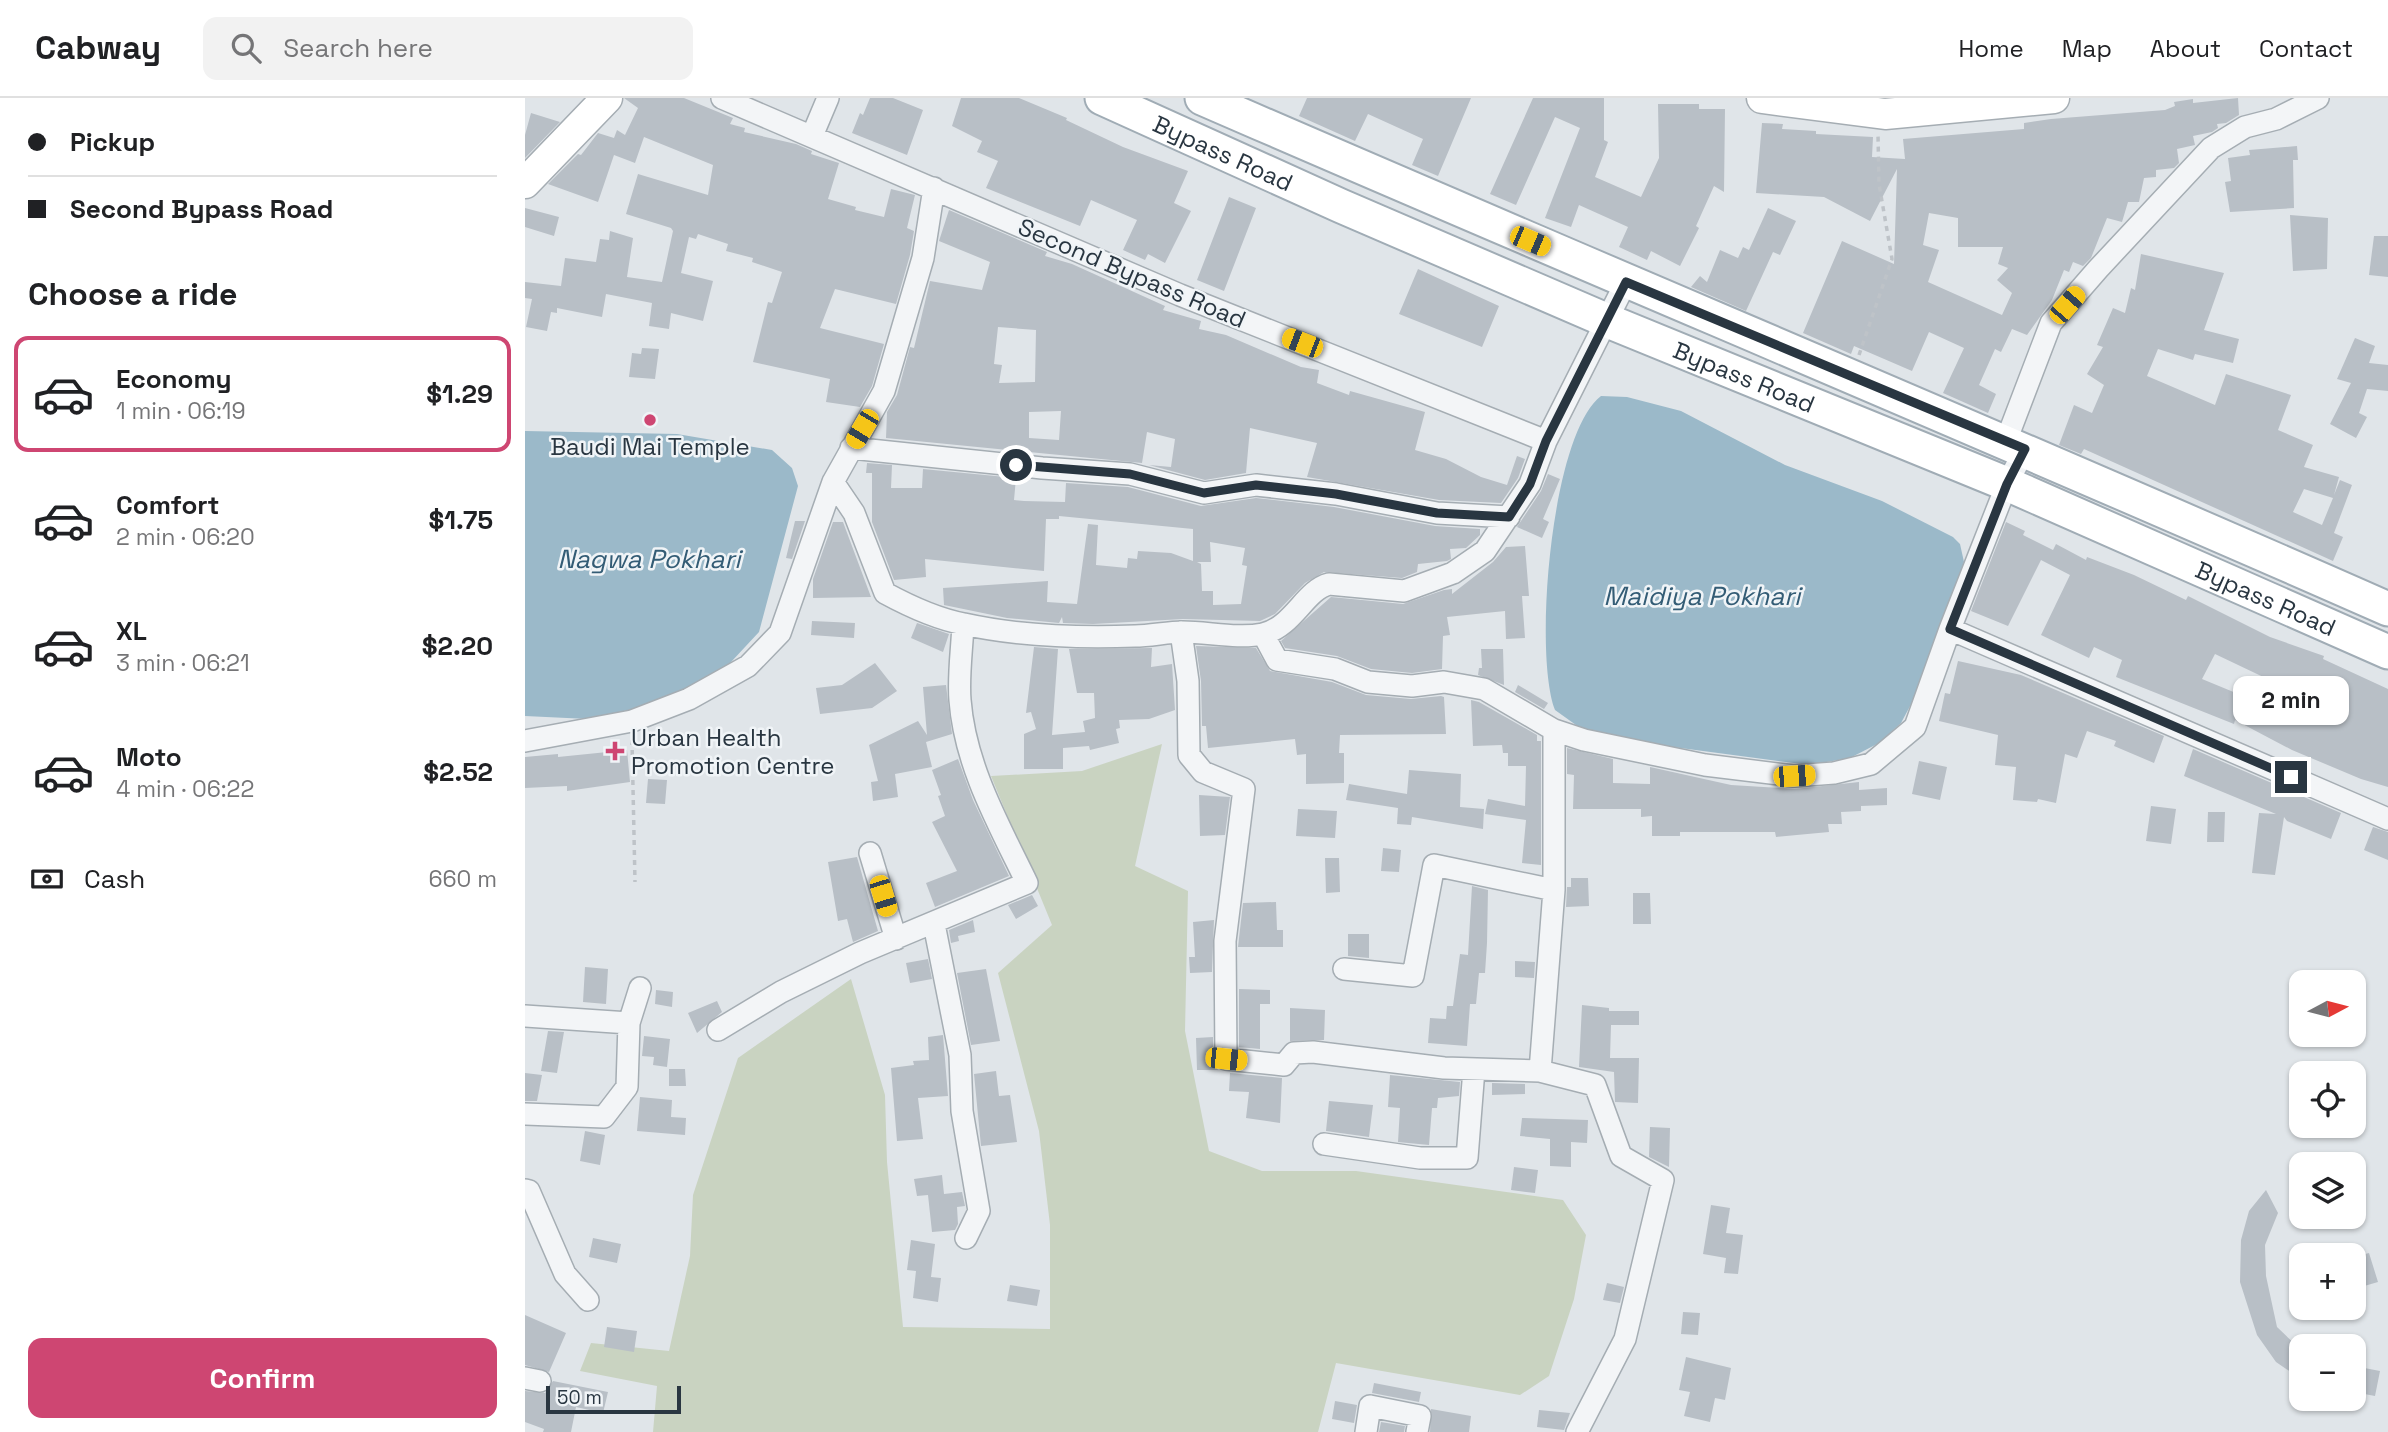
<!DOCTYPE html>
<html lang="en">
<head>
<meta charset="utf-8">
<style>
  body { margin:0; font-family:"Space Grotesk",sans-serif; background:#f2f2f2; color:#202124; height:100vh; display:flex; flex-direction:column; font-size:26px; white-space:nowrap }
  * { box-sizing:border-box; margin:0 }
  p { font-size:23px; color:#757577 }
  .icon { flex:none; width:38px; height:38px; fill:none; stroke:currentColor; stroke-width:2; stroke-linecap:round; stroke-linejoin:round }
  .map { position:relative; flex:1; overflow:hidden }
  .side { display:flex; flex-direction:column; background:#fff; width:525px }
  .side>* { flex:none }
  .guide { display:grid; align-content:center; height:154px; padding:0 28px; background:#fff }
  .needle { width:46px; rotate:83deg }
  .controls { position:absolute; left:1764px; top:872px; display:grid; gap:14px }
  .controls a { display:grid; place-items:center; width:77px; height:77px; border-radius:14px; background:#fff; box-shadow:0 2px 5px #0004; font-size:35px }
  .scale { position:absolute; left:21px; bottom:18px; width:135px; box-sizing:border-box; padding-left:7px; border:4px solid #293641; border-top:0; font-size:19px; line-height:24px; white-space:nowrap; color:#293641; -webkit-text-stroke:5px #f0f4f7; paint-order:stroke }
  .end { position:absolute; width:32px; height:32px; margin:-16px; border:9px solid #293641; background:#fff; box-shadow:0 0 0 4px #fff }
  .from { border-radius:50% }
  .bubble { position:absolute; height:49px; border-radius:14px; background:#fff; box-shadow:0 2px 5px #0004; font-size:23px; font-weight:700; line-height:49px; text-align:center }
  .car { position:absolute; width:21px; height:42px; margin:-21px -10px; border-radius:9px; box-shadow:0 0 5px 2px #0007; background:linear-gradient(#f5c518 24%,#345 0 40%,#f5c518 0 76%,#345 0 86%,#f5c518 0) }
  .guide b { display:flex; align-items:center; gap:24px; height:66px; font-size:26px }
  .guide b+b { border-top:2px solid #e0e0e0 }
  .guide i { width:18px; height:18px; background:#202124 }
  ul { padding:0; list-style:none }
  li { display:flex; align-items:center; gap:21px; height:116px; margin:0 14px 10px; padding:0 14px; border:4px solid transparent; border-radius:14px }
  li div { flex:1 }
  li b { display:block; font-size:26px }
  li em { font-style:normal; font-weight:700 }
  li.on { border-color:#ce4672 }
  li>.icon { width:63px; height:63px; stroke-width:1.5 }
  h2 { padding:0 28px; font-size:32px; line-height:84px }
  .pay { display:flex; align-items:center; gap:18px; height:77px; padding:0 28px; font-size:26px }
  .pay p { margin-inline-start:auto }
  .cta { display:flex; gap:14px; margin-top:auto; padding:14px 28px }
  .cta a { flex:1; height:80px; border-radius:14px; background:#ce4672; color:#fff; font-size:28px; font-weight:700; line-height:80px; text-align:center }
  header { display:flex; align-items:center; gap:42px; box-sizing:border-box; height:98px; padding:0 35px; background:#fff; border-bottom:2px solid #e0e0e0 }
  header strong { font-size:33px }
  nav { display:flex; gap:38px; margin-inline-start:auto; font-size:24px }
  .search { width:490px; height:63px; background:#f2f2f2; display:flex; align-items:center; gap:18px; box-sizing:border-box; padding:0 24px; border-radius:14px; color:#757577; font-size:26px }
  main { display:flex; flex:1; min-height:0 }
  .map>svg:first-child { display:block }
  .green { fill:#c9d3c1 }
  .water { fill:#9bb9c9 }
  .building { fill:#b8bfc6; fill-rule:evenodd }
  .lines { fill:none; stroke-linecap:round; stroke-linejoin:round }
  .street-casing { stroke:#a5adb3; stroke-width:24 }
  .secondary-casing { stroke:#a5adb3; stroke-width:33 }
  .primary-casing { stroke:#a0acb5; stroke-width:37 }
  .path { stroke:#bec3c8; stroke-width:3.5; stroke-dasharray:5 5; stroke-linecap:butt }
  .street { stroke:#f3f5f7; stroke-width:21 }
  .secondary { stroke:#fff; stroke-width:30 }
  .primary { stroke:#fff; stroke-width:33 }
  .route { stroke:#293641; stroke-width:9 }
  .poi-dot { fill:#ce4672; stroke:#f0f4f7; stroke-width:2.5 }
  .labels { text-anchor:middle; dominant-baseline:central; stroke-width:5; stroke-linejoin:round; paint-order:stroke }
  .street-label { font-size:24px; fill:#293641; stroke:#f0f4f7 }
  .poi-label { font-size:24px; fill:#293641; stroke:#f0f4f7 }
  .water-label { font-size:26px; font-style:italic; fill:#335c75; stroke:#f0f4f7 }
</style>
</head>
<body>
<header>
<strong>Cabway</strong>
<div class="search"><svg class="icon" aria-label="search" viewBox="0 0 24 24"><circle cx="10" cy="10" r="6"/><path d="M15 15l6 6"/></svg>Search here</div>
<nav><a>Home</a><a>Map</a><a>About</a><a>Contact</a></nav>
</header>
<main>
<section class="side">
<div class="guide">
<b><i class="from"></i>Pickup</b>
<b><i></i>Second Bypass Road</b>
</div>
<h2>Choose a ride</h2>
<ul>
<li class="on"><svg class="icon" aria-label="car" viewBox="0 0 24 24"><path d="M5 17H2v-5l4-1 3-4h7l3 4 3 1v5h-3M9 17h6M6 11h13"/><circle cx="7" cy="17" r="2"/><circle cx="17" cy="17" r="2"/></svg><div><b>Economy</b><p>1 min · 06:19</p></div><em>$1.29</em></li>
<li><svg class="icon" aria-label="car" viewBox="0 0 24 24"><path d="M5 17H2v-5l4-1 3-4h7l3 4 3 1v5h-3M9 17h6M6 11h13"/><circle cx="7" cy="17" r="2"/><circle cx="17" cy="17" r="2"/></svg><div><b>Comfort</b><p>2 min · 06:20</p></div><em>$1.75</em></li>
<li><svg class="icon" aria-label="car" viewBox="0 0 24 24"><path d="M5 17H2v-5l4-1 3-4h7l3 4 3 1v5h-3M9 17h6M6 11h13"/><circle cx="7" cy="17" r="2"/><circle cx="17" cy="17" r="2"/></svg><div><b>XL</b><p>3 min · 06:21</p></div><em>$2.20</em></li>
<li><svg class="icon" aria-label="car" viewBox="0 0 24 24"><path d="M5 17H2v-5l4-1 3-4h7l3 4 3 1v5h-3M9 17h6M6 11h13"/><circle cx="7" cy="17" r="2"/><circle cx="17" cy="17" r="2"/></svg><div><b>Moto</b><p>4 min · 06:22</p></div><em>$2.52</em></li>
</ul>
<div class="pay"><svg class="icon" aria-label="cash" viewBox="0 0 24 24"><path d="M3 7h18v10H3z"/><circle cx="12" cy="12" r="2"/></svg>Cash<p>660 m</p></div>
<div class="cta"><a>Confirm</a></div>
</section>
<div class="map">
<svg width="1863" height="1334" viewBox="0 0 1863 1334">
  <rect width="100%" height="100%" fill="#e0e5e9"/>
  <path class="green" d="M637 646 610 768 663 793 660 933 684 1053 737 1073H831L1038 1102 1061 1137 1049 1201 1024 1278 995 1297 811 1265 793 1334H128L132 1288 55 1273 66 1245 144 1253 165 1158 168 1097 213 960 326 881 360 997 362 1064 378 1229 525 1231V1127L514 1033 473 875 527 827 466 678 557 673Z"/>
  <path class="water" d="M1076 298 1102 299 1156 313 1260 367 1357 403 1428 439 1435 446 1439 464 1391 597 1376 625 1354 645 1325 660 1284 667 1148 649 1100 647 1058 632 1030 612C1008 555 1026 336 1076 298Z
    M0 333 152 336 247 352 267 370 273 388 234 534 193 578 117 609 63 621 0 618Z"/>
  <path class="building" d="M99 0H159L208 20 205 26 220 30 219 34 271 46 287 53 286 56 314 65 303 101 331 109 330 112 359 119 366 91 390 97 382 130 389 133 385 157 371 206 310 191 295 230 359 246 347 288 335 309 301 304 305 281 228 264 243 204 247 205 257 174 227 164 228 160 201 153 203 146 173 136 171 141 164 139 156 175 188 183 178 223 146 215 144 231 124 228 127 205 81 196 77 219 32 210V215L26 214 22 233 1 229 7 201 0 200V184L36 188 40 160 71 164 75 141 84 142 85 133 108 140 102 179 137 184 148 133 146 130 101 116 113 76 183 97 188 67 119 39 110 65 89 57 73 104 23 86 53 56 56 57 73 35 89 40 92 32 100 37 113 10Z
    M345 0H368L398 12 382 57 327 35 335 15 338 17Z
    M436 0H494L542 20 541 22 598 49 663 73 649 105 666 113 640 165 623 156 620 162 598 152 612 122 566 102 555 128 461 90 473 63 452 54 457 43 427 28Z
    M782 0H946L913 78 887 67 898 41 843 16 830 43 774 18Z
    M1008 0H1079V42L1083 44 1070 79 1116 99 1134 60 1133 6H1174V11H1200L1199 94 1189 88 1171 128 1174 130 1155 168 1126 153 1122 162 1094 149 1103 129 1054 107 1046 129 1020 120 1055 30 1030 19 991 107 965 96Z
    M1713 0 1714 17 1701 25 1692 26 1693 30 1687 34 1668 38 1670 47 1652 51 1654 65 1649 70 1631 72V79L1619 80 1614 104H1603L1597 124 1582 120 1566 160 1558 168 1548 164 1544 174 1539 172 1527 202 1502 237 1487 231 1476 254 1470 251 1454 287 1471 296 1463 315 1418 295 1439 250 1404 234 1387 273 1329 248 1326 256 1278 235 1317 143 1369 166 1372 71 1345 123 1299 99 1231 95 1237 25 1258 26 1257 31 1291 33V36L1348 39 1347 59 1380 61 1378 41 1499 31V25L1526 21 1640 12 1650 8 1649 4 1668 1V5ZM1404 115 1433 120V149H1478L1473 166 1483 170 1472 182 1487 195 1477 217 1403 184 1414 152 1398 147Z
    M6 15 35 24 0 60V37Z
    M1772 48 1773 62H1768L1769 110 1705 114 1700 84 1706 83 1703 60 1725 57 1724 52Z
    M704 99 731 110 699 193 672 182Z
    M0 110 34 119 29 138 0 129Z
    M1243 110 1271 123 1255 157 1248 154 1221 213 1166 189 1175 178 1182 184 1195 152 1213 160 1218 149 1224 152Z
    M424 112 522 154 520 158 547 166 640 208 638 212 676 223 674 231 701 237 776 269 794 272 792 285 824 297 825 293 900 314 890 352 921 361 956 379 982 387 992 358 1000 361 993 380 976 405 914 402 782 379 792 345 725 330 721 375 680 382 624 367 646 369 650 341 622 334 617 365 361 340 362 314 372 297 385 249 389 250 405 183 457 192 465 164 414 143ZM473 229 511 232 510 284 474 285 477 267 469 266ZM536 313 534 342 504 340V314Z
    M1765 117 1803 120 1802 171 1768 173Z
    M1849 138H1863V179L1844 177Z
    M1616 156 1699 175 1679 232 1714 241 1708 265 1670 256 1668 262 1633 251 1622 278 1690 307 1701 276 1766 297 1753 332 1788 347 1779 369 1814 379 1809 397 1815 382 1827 387 1809 435 1818 439 1808 463 1559 351 1556 356 1534 347 1549 307 1567 315 1579 287 1562 276 1578 249 1572 247 1588 210 1600 215 1606 190 1610 192ZM1779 391 1808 400 1797 427 1768 414Z
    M893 171 974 208 957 249 874 216Z
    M1830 240 1850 248 1844 265 1863 267V293L1842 291 1834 315 1842 319 1831 340 1805 326 1826 285 1812 281Z
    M117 250 134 251 130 281 104 279 107 255 116 256Z
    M342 365 367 367 366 390H397L398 371 491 380 489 402 499 403 540 404 541 385 603 389 676 408 731 400 809 409 910 428 955 431V437L941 450 925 451 926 461 922 463 893 466 892 474 877 480 799 474 780 485 750 516 735 523 658 521 568 526 538 525 537 519 534 525 482 520 419 507 418 490 523 483 522 504 552 506 563 426 573 427 571 467 602 470 603 460 612 461 613 453 646 455 668 463V431L534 418V421H521L519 473 400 461 401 479 369 482 347 424V375H341ZM685 444 720 450 717 467 722 468 716 506 688 507V493H677L676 466 672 464H686Z
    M1023 376 1035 381 1018 421 1024 424 1017 440 992 429 1016 393Z
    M270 423H280L267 461 261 460Z
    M308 424H318L346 499 288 500V481Z
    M1481 424 1500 433 1498 437 1528 452 1531 446 1561 462 1562 459 1609 477 1661 502 1663 498 1745 539 1799 558 1798 561 1863 591V689L1836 681 1767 652 1710 622 1709 626 1591 579 1597 562 1569 549 1564 560 1516 537 1545 477 1516 462 1483 528 1446 513ZM1690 556 1795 606 1786 626 1677 581Z
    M1000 448 1004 498H997L1000 540 981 541 980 513 922 519 925 537 918 538 917 571 887 575 846 571 812 558 760 550 756 543 806 499 878 506 919 492 927 491V496L968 464 981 449Z
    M287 523 330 525 329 540 286 537Z
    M392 525 424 536 418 554 386 540Z
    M671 548 731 550 745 573 807 584 841 597 886 601 916 598 919 599 921 636 815 637 814 655H819V685L781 686V656L772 657 770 641 683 650 681 628H677L676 583Z
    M509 549 533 551 527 637 560 634 558 623 570 620 569 595H552L544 551 627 550 626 569 647 566 650 612 624 621 594 622 595 630 591 631 594 645 565 652 564 648 538 650V671H499V636L511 631 506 614 501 615Z
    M956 551H978L979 587 953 577 954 570H957Z
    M1433 563 1496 577 1639 638 1629 665 1589 648 1591 643 1562 633 1552 660 1540 656 1531 705 1513 701 1512 704 1488 702 1491 669 1470 667 1473 637 1414 623 1420 595 1425 596Z
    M350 565 372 593 347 610 295 616 291 590 317 587Z
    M421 587 427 636 401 644 407 669 370 676 373 699 348 703 346 684 353 683 344 647 393 623 402 637 398 589Z
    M993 587 1023 605 1019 611 990 594Z
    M946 602 954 604 1012 637V643H1016V767L997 765 1001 722 960 716 963 701 1000 708 1001 668H983V655H978L977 647 948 648Z
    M1042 650 1088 661V685L1125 686V669L1206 687 1270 691 1334 684V692L1362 690V707L1336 708V713L1316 714 1317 726H1303L1304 734 1251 739 1250 734H1155V738H1127V718L1116 719V711H1048L1049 677 1042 676Z
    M1668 651 1816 715 1806 741 1762 723 1759 719 1750 777 1727 775 1734 715 1751 716 1659 678Z
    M102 652 105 684 42 693V688L0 690V659L33 656V659Z
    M433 661 448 702 484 778 410 809 401 785 432 773 407 724 420 718 413 698 416 697 407 672Z
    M1394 663 1422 669 1415 702 1387 696Z
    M884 672 936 676 935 709 959 711 958 731 887 719 886 727 872 726 873 710 821 702 824 686 882 696Z
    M123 681 142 682 140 706 121 705Z
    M674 697 705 699 700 737 675 738Z
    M1626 708 1651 711 1646 746 1621 743Z
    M773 711 812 713 810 740 771 738Z
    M1683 714H1700L1699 744H1682Z
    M1848 729 1863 734V762L1839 752Z
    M858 750 876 752 874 774 856 773Z
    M332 759 353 833 328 844 322 821 313 823 303 764Z
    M800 760H814L815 794 801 795Z
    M1046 780H1063L1064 808 1041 809 1042 789H1046Z
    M947 788 963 792 962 845 960 875H954L951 906H945L942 948 903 945 905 920 921 921 922 908H928L935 856 943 857Z
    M1108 795H1125L1126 826H1108Z
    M507 797 513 808 491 821 483 807Z
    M751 804 752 832H758V849H713L718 805Z
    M448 822 450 834 433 838 434 843 426 845 424 832Z
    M689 822 687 874 665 875 664 859H670L668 824Z
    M823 836H844V860L823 858Z
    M403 861 407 881 385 885 381 865Z
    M990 863 1010 864 1009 880 990 879Z
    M60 869 83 871 81 906 58 904Z
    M461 871 475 943 446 947 432 875Z
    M714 891 745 892V906H735V951L714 949Z
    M131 892 148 894 147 909 130 906Z
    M192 903 197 914 172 935 163 915Z
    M1057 907 1084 910V913H1114V927H1086L1085 960H1114L1113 1005 1090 1004 1089 974 1054 969Z
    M765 910 800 912 799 942 765 943Z
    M23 933 39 934 32 975 16 973Z
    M418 937 423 998 393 1000 398 1041 372 1043 366 970 389 967 388 963 404 962 403 939Z
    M119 938 145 941 142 969 128 967 129 959 117 958Z
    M688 939V962L693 972H672L671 940Z
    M144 971H160L161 988H144Z
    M471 973 474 998 485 997 492 1044 456 1048 449 976Z
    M0 975 17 977 12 1003H0Z
    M705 975 757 980 755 1025 721 1020 724 994 704 993Z
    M865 977 935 984 934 998 913 1000 912 1010H907L904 1047 873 1044 875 1010 863 1009Z
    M967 985 1000 986V996L967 997Z
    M115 999 147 1002 146 1019 161 1020 160 1037 112 1033Z
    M804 1003 848 1007 844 1039 801 1033Z
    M997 1020 1063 1022 1062 1045 1046 1044V1069L1025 1068V1041L995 1038Z
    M1125 1029 1145 1030 1144 1069 1124 1059Z
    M60 1033 80 1037 75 1067 55 1063Z
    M989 1069 1013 1072 1010 1095 986 1092Z
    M417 1077 419 1096 437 1094 440 1108 432 1109 433 1126 430 1132 407 1134 403 1097 392 1098 389 1081Z
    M1741 1092 1753 1115 1740 1147 1741 1178 1752 1229 1776 1252V1281L1751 1264 1732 1237 1715 1184 1716 1142 1724 1113Z
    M1186 1107 1205 1110 1201 1135 1218 1137 1213 1176 1199 1175 1201 1160 1178 1156Z
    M68 1140 96 1146 92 1165 64 1159Z
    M386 1142 410 1146 406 1179 416 1180 413 1204 388 1200 391 1173 382 1172Z
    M1844 1155 1853 1184 1829 1191V1159Z
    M1082 1185 1099 1189 1095 1205 1078 1202Z
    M485 1187 515 1192 512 1208 482 1203Z
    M1158 1214 1175 1215 1173 1237 1156 1236Z
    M0 1217 41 1235 24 1274 0 1267Z
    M82 1229 112 1233 109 1254 79 1249Z
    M1161 1259 1206 1270 1200 1302 1190 1300 1185 1324 1159 1318 1165 1294 1154 1292Z
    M1829 1268 1855 1273 1850 1298 1829 1294Z
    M28 1283 83 1294 78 1315 51 1309 46 1334H18L19 1331 0 1324V1293L20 1295Z
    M849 1285 896 1294 894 1304 847 1295Z
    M810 1303 832 1307 829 1325 807 1321Z
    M906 1311 946 1318 944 1334H905Z
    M1014 1312 1045 1315 1039 1332 1012 1329Z
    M856 1324 880 1328 879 1334H854Z"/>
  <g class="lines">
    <defs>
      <path id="street" d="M197 0 655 197 1021 343
        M287 38 303 0
        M1481 343 1526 225 1573 171 1686 50 1720 29 1751 21 1793 0
        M326 350 517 370 605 376 679 395 731 387 811 396 912 415 984 419
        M308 384 329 415 360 495C384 508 412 521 439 526 493 538 555 540 610 538 626 538 642 534 658 534 683 534 713 541 738 536 768 529 780 492 804 486L879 493 928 475 960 453 1005 386 1021 343 1101 184
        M1425 531 1863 721
        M656 534 663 583 664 657 678 674 719 691 700 843 701 961 759 967 769 955 788 954 919 970 1015 973
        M738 536 752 562 810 571 843 584 887 588 919 584 959 591 1029 632 1059 642 1180 667 1269 678 1309 675 1346 666 1390 629 1425 531 1482 386 1500 351
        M1029 632V792L1015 973 1070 987 1096 1058 1138 1082 1100 1241 1052 1334
        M0 643 107 623 164 601 223 568 255 535 308 384 359 293 398 160 409 90
        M345 755 371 841
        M409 826 435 957 437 1013 454 1113 441 1140
        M819 871 888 878 909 767 1029 792
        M0 918 104 925
        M193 932 256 894 335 855 502 785C474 727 440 668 435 602 433 578 437 551 438 526
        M0 1016 79 1019 102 989 104 925 115 890
        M799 1046 895 1060H942L949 971
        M0 1092 4 1093 40 1176 63 1202
        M0 1280 15 1283
        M841 1334 845 1308 895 1318 892 1334"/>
      <path id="secondary" d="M1237 0 1360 16 1529 0
        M0 85 82 0"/>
      <g id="primary">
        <path id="s1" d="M577 0 816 108 1083 223 1482 386 1863 554"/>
        <path d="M677 0C1072 172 1469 337 1863 511"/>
      </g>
    </defs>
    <use href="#street" class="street-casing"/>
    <use href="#secondary" class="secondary-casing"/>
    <use href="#primary" class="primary-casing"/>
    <path class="path" d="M1334 257 1367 161 1354 86 1353 37
      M107 642 110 784"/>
    <use href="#street" class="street"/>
    <use href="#secondary" class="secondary"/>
    <use href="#primary" class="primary"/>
  </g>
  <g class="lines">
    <path class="route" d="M491 367 605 376 679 395 731 387 811 396 912 415 984 419 1005 386 1021 343 1101 184 1500 351 1482 386 1425 531 1766 679"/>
  </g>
  <g class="poi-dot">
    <circle cx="125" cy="322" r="7"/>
    <path d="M86.5 642.5h7v7h7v7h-7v7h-7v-7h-7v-7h7z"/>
  </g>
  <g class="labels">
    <g class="street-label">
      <text stroke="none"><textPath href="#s1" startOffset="133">Bypass Road</textPath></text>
      <text transform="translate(607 175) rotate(23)">Second Bypass Road</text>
      <text stroke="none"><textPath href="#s1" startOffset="700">Bypass Road</textPath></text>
      <text stroke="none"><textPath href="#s1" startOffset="1267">Bypass Road</textPath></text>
    </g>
    <g class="poi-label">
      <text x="125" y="348">Baudi Mai Temple</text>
      <text x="106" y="639" text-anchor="start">Urban Health<tspan x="106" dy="28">Promotion Centre</tspan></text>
    </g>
    <g class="water-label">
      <text x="124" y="461">Nagwa Pokhari</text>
      <text x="1177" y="498">Maidiya Pokhari</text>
    </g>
  </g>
</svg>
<div class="controls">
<a><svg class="needle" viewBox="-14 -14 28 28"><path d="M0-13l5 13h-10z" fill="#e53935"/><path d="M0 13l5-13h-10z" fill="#757577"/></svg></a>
<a><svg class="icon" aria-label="locate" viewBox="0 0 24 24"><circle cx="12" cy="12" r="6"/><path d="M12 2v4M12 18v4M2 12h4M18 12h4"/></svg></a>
<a><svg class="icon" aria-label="layers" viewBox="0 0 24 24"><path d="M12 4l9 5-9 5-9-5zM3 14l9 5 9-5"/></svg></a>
<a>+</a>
<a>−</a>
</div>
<div class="scale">50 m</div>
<i class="end from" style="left:491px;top:367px"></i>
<i class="end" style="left:1766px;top:679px"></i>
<div class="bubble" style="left:1708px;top:578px;width:116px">2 min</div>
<i class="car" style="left:1005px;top:143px;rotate:113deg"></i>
<i class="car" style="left:1542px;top:207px;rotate:41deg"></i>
<i class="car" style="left:777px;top:245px;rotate:291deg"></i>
<i class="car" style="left:337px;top:331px;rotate:211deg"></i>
<i class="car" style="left:1269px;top:678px;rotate:86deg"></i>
<i class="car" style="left:358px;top:798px;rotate:163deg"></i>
<i class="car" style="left:701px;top:961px;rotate:96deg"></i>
</div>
</main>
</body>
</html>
